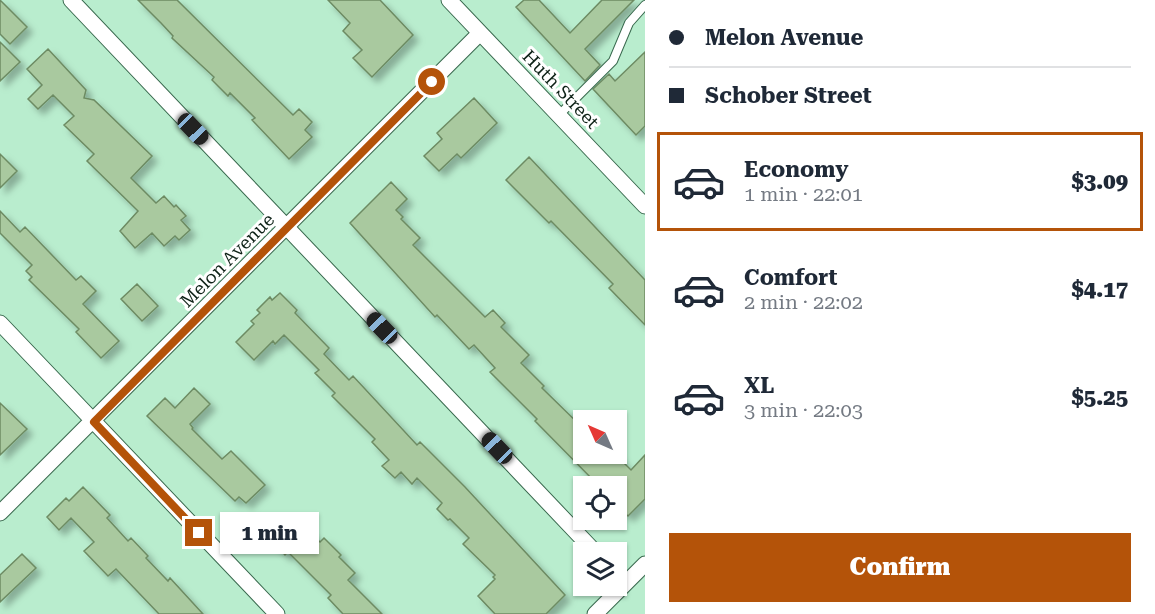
<!DOCTYPE html>
<html lang="en">
<head>
<meta charset="utf-8">
<style>
  body { margin:0; font-family:"Roboto Serif",serif; background:#f2f2f3; color:#1f2937; height:100vh; display:flex; flex-direction:column; font-size:22px; white-space:nowrap }
  * { box-sizing:border-box; margin:0 }
  p { font-size:20px; color:#747a83 }
  .icon { flex:none; width:33px; height:33px; fill:none; stroke:currentColor; stroke-width:2; stroke-linecap:round; stroke-linejoin:round }
  .map { position:relative; flex:1; overflow:hidden }
  .panel { display:flex; flex-direction:column; background:#fff; width:510px }
  .panel>* { flex:none }
  .top-card { display:grid; align-content:center; height:132px; padding:0 24px; background:#fff }
  .needle { width:39px; rotate:315deg }
  .tools { position:absolute; left:573px; top:410px; display:grid; gap:12px }
  .tools a { display:grid; place-items:center; width:54px; height:54px; border-radius:0px; background:#fff; box-shadow:0 2px 4px #0004; font-size:30px }
  .end { position:absolute; width:27px; height:27px; margin:-14px; border:8px solid #b45309; background:#fff; box-shadow:0 0 0 3px #fff }
  .from { border-radius:50% }
  .bubble { position:absolute; height:42px; border-radius:0px; background:#fff; box-shadow:0 2px 4px #0004; font-size:20px; font-weight:800; line-height:42px; text-align:center }
  .car { position:absolute; width:18px; height:36px; margin:-18px -9px; border-radius:8px; box-shadow:0 0 4px 2px #0007; background:linear-gradient(#222 24%,#8ab4d8 0 40%,#222 0 76%,#8ab4d8 0 86%,#222 0) }
  .top-card b { display:flex; align-items:center; gap:21px; height:57px; font-size:22px }
  .top-card b+b { border-top:2px solid #e0e1e3 }
  .top-card i { width:15px; height:15px; background:#1f2937 }
  ul { padding:0; list-style:none }
  li { display:flex; align-items:center; gap:18px; height:99px; margin:0 12px 9px; padding:0 12px; border:3px solid transparent; border-radius:0px }
  li div { flex:1 }
  li b { display:block; font-size:22px }
  li em { font-style:normal; font-weight:800 }
  li.on { border-color:#b45309 }
  li>.icon { width:54px; height:54px; stroke-width:1.5 }
  .button { display:flex; gap:12px; margin-top:auto; padding:12px 24px }
  .button a { flex:1; height:69px; border-radius:0px; background:#b45309; color:#fff; font-size:24px; font-weight:800; line-height:69px; text-align:center }
  main { display:flex; flex:1; min-height:0 }
  .map>svg:first-child { display:block }
  .building { fill:#a9c99f; stroke:#6d8b63; stroke-width:1.5; filter:url(#shadow) }
  .lines { fill:none; stroke-linecap:round; stroke-linejoin:round }
  .service-casing { stroke:#39694e; stroke-width:10 }
  .minor-casing { stroke:#39694e; stroke-width:17 }
  .service { stroke:#fff; stroke-width:8 }
  .minor { stroke:#fff; stroke-width:15 }
  .route { stroke:#b45309; stroke-width:8 }
  .labels { text-anchor:middle; dominant-baseline:central; stroke-width:6; stroke-linejoin:round; paint-order:stroke }
  .street-label { font-size:18px; fill:#0d2116; stroke:#fff }
</style>
</head>
<body>
<main>
<div class="map">
<svg width="645" height="614" viewBox="0 0 645 614">
  <defs>
    <filter id="shadow"><feDropShadow dx="5.5" dy="5.5" stdDeviation="3" flood-color="#0004"/></filter>
  </defs>
  <rect width="100%" height="100%" fill="#b9edce"/>
  <path class="building" d="M0 0 27 27 10 44 0 34Z
    M138 0H177L293 115 299 109 312 122 305 130 312 137 289 159 252 120 255 118 230 93 228 96 212 80 214 77 172 38 173 36 161 23Z
    M328 0H380L413 35 372 77 353 58 362 50 343 31 350 23Z
    M524 0H539L570 33 602 0H634L585 49 600 65 585 81 516 7Z
    M0 42 20 62 0 81Z
    M48 49 86 90 84 98 94 100 152 156 131 178 156 203 164 196 174 207 176 205 186 216 181 220 190 230 179 240 175 236 164 246 152 233 135 248 120 231 138 211 87 161 94 154 64 125 74 116 53 95 38 109 28 99 42 85 27 69Z
    M645 52V126L636 135 593 89 609 74 615 81Z
    M474 98 497 123 461 158 457 154 439 171 424 156 442 139 437 133Z
    M0 154 17 171 0 188Z
    M529 157 645 280V325L609 288 613 284 551 221 549 223 506 180Z
    M391 182 407 199 396 210 403 217 401 219 420 238 413 245 485 317 493 310 505 323 501 327 529 355 521 363 544 386 542 388 584 429V453H614L631 470 645 455V499L628 516 616 505V486H599L535 421 537 419 490 372 495 368 474 345 469 349 437 315 435 317 350 223Z
    M0 211 20 232 25 227 76 280 81 276 96 291 83 304 119 341 101 358 76 332 79 329 29 280 32 277 26 271 32 265 0 233Z
    M137 284 158 306 142 321 121 299Z
    M280 293 297 310 295 313 329 348 324 354 349 380 353 376 417 445 420 442 465 487 565 595 546 614H495L478 596 495 579 493 577 495 575 463 544 469 538 450 519 448 520 437 509 442 503 417 478 412 484 401 472 395 478 382 466 389 460 372 442 375 439 332 396 335 393 315 373 319 370 284 335 275 344 273 341 254 360 236 342 254 324 251 321 260 313 257 310 270 297 272 300Z
    M194 388 210 404 190 424 193 428 192 429 222 459 231 451 265 485 246 503 239 497 235 501 147 416 165 398 175 408Z
    M0 403 27 429 0 455Z
    M83 487 110 515 107 518 128 541 131 538 148 556 146 558 168 581 170 578 203 614H159L116 569 108 576 84 551 94 542 71 518 59 530 47 517 66 498 69 501Z
    M293 516 320 542 324 538 341 555 339 557 355 573 348 580 382 614H343L328 598 331 595 288 552 285 555 270 539Z
    M22 554 36 568 0 602V575Z"/>
  <g class="lines">
    <defs>
      <path id="service" d="M559 115 613 61 629 23 645 5"/>
      <path id="minor" d="M71 0 595 552
        M449 0 645 206
        M0 323 277 614
        M0 513 480 33
        M595 614 645 564"/>
    </defs>
    <use href="#service" class="service-casing"/>
    <use href="#minor" class="minor-casing"/>
    <use href="#service" class="service"/>
    <use href="#minor" class="minor"/>
  </g>
  <g class="lines">
    <path class="route" d="M199 533 94 422 432 82"/>
  </g>
  <g class="labels">
    <g class="street-label">
      <text transform="translate(561 89) rotate(46)">Huth Street</text>
      <text transform="translate(227 260) rotate(-45)">Melon Avenue</text>
    </g>
  </g>
</svg>
<div class="tools">
<a><svg class="needle" viewBox="-14 -14 28 28"><path d="M0-13l5 13h-10z" fill="#e53935"/><path d="M0 13l5-13h-10z" fill="#747a83"/></svg></a>
<a><svg class="icon" aria-label="locate" viewBox="0 0 24 24"><circle cx="12" cy="12" r="6"/><path d="M12 2v4M12 18v4M2 12h4M18 12h4"/></svg></a>
<a><svg class="icon" aria-label="layers" viewBox="0 0 24 24"><path d="M12 4l9 5-9 5-9-5zM3 14l9 5 9-5"/></svg></a>
</div>
<i class="end from" style="left:432px;top:82px"></i>
<i class="end" style="left:199px;top:533px"></i>
<div class="bubble" style="left:220px;top:512px;width:99px">1 min</div>
<i class="car" style="left:193px;top:129px;rotate:136deg"></i>
<i class="car" style="left:382px;top:328px;rotate:316deg"></i>
<i class="car" style="left:497px;top:448px;rotate:316deg"></i>
</div>
<section class="panel">
<div class="top-card">
<b><i class="from"></i>Melon Avenue</b>
<b><i></i>Schober Street</b>
</div>
<ul>
<li class="on"><svg class="icon" aria-label="car" viewBox="0 0 24 24"><path d="M5 17H2v-5l4-1 3-4h7l3 4 3 1v5h-3M9 17h6M6 11h13"/><circle cx="7" cy="17" r="2"/><circle cx="17" cy="17" r="2"/></svg><div><b>Economy</b><p>1 min · 22:01</p></div><em>$3.09</em></li>
<li><svg class="icon" aria-label="car" viewBox="0 0 24 24"><path d="M5 17H2v-5l4-1 3-4h7l3 4 3 1v5h-3M9 17h6M6 11h13"/><circle cx="7" cy="17" r="2"/><circle cx="17" cy="17" r="2"/></svg><div><b>Comfort</b><p>2 min · 22:02</p></div><em>$4.17</em></li>
<li><svg class="icon" aria-label="car" viewBox="0 0 24 24"><path d="M5 17H2v-5l4-1 3-4h7l3 4 3 1v5h-3M9 17h6M6 11h13"/><circle cx="7" cy="17" r="2"/><circle cx="17" cy="17" r="2"/></svg><div><b>XL</b><p>3 min · 22:03</p></div><em>$5.25</em></li>
</ul>
<div class="button"><a>Confirm</a></div>
</section>
</main>
</body>
</html>
